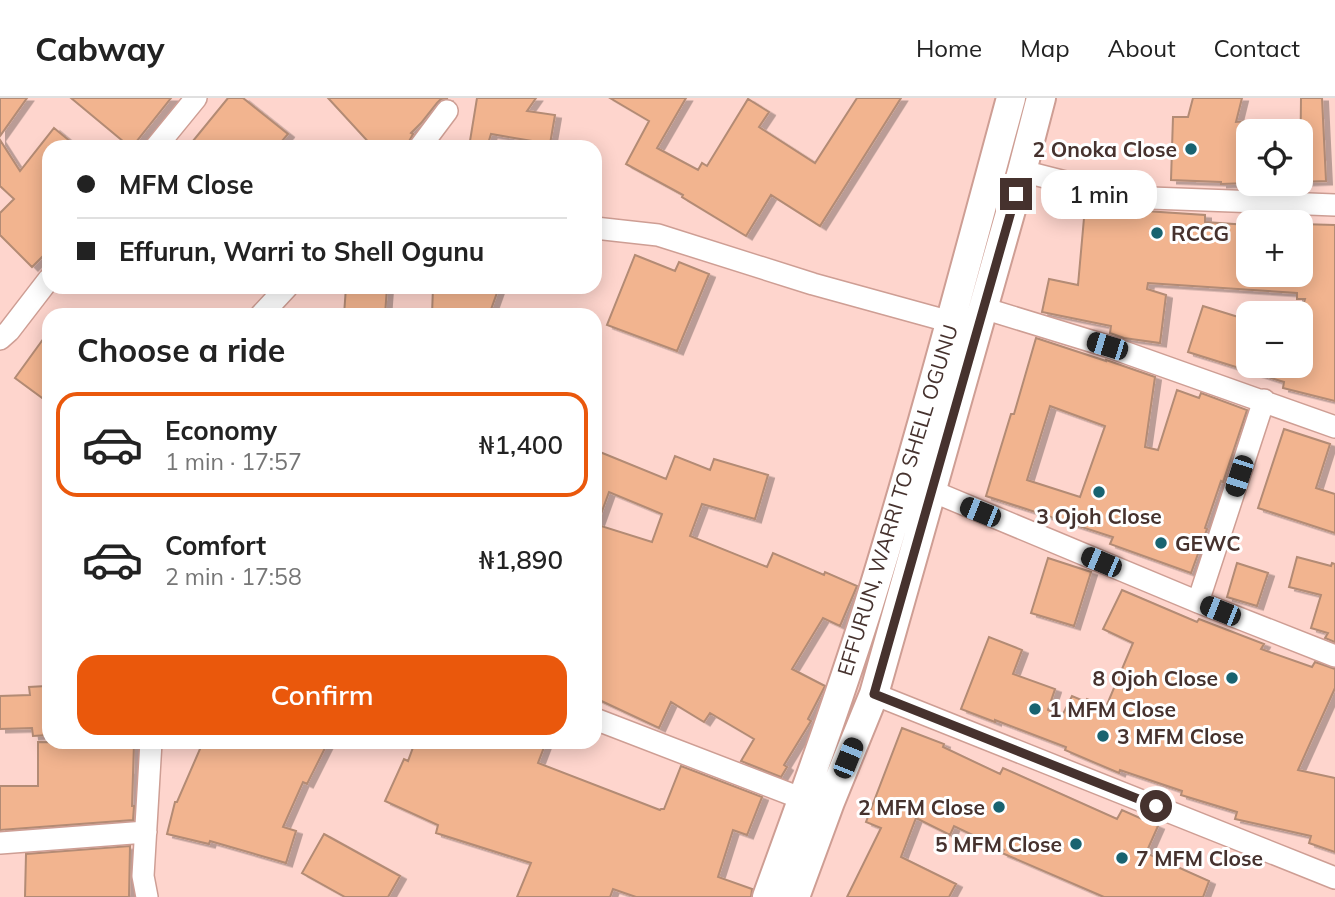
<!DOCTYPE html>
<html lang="en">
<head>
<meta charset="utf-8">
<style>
  body { margin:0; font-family:Mulish,sans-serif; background:#f2f2f2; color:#222; height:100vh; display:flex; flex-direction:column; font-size:26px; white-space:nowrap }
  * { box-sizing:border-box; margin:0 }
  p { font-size:23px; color:#767676 }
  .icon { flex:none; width:38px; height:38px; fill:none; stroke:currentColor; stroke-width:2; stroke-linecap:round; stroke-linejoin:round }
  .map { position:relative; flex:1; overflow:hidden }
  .drawer { position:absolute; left:42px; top:210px; width:560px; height:441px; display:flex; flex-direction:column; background:#fff; border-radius:21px; box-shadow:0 4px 18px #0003 }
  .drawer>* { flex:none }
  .banner { position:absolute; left:42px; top:42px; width:560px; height:154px; border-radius:21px; box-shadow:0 4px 18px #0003; display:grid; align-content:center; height:154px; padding:0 35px; background:#fff }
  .fabs { position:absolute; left:1236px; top:21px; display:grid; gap:14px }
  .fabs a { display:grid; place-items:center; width:77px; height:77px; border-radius:14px; background:#fff; box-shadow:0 4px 18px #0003; font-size:35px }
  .end { position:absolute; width:32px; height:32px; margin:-16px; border:9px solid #46322e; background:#fff; box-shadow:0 0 0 4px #fff }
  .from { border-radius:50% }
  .bubble { position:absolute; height:49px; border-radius:21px; background:#fff; box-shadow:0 4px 18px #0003; font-size:23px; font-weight:600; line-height:49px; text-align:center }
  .car { position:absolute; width:21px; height:42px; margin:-21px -10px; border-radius:9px; box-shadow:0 0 5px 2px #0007; background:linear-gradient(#222 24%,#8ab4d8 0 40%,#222 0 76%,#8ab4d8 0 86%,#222 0) }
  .banner b { display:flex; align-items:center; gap:24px; height:66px; font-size:26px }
  .banner b+b { border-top:2px solid #e0e0e0 }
  .banner i { width:18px; height:18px; background:#222 }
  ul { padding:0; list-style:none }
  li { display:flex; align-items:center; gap:21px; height:105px; margin:0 14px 10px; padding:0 21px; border:4px solid transparent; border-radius:21px }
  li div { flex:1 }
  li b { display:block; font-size:26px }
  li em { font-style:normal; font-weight:600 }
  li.selected { border-color:#ea580c }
  li>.icon { width:63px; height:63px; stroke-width:1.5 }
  h2 { padding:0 35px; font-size:32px; line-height:84px }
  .primary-button { display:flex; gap:14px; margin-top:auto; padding:14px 35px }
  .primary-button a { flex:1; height:80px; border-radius:21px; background:#ea580c; color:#fff; font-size:28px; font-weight:600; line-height:80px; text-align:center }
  header { display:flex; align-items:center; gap:42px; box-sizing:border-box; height:98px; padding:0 35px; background:#fff; border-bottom:2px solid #e0e0e0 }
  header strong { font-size:33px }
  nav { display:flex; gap:38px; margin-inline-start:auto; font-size:24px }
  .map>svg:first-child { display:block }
  .building { fill:#f2b48f; stroke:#b38b74; stroke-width:2; fill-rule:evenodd; filter:url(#shadow) }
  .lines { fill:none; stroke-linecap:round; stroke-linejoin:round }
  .minor-casing { stroke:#ce9e94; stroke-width:24 }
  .major-casing { stroke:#ce9e94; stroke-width:32 }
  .minor { stroke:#fff; stroke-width:21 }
  .major { stroke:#fff; stroke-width:28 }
  .route { stroke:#46322e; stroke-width:9 }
  .poi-dot { fill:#196370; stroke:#fff; stroke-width:2.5 }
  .labels { text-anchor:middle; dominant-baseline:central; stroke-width:6; stroke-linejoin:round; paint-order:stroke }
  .poi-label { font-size:21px; font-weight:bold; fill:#46322e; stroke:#fff; text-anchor:start }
  .street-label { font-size:21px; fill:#46322e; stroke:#fff }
</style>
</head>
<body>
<header>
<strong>Cabway</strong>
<nav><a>Home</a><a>Map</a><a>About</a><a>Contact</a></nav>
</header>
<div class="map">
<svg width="1335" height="799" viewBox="0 0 1335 799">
  <defs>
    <filter id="shadow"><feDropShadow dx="6" dy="3.5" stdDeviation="0" flood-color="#0004"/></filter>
  </defs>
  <rect width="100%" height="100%" fill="#fed5cd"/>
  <path class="building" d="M0 0H27L0 38Z
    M71 0H171L132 49H130Z
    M228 0H243L288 36 277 49H188Z
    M328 0H448L441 1 437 5 421 25 411 35 413 36 406 49H373Z
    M477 0H536L527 13 555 17 550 46 491 36 487 49H469Z
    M610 0H686L657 50 698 72 702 65 707 68 748 1 769 14 759 29 815 65 857 0H901L820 128 771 97 746 138 682 99 683 97 626 66 649 23Z
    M1193 0H1242L1236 24 1248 23V85L1221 86V84L1171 82 1173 19H1188Z
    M1301 0H1322L1326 83 1300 84Z
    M54 30 77 49H49V152L32 169 0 137V115L14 101 0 88V42L20 73Z
    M1085 109 1205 117V124L1248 127 1246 177H1300V126L1335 127V303L1283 290 1284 284 1188 254 1203 208 1248 222V268H1300V219L1305 201H1297V195L1148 185 1147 191 1166 197 1160 245 1124 240 1110 235 1111 228 1042 214 1049 181 1078 187Z
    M635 157 675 173 679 164 709 176 677 253 607 227Z
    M346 189H387L385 217H344Z
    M433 189H499L489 217H432Z
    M49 233V305L15 280Z
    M1036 240 1106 263V262L1155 279 1145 349 1158 352 1177 292 1199 300 1201 295 1247 312 1223 384 1221 383 1205 430 1207 431 1191 475 1110 446 1113 439 986 398 1011 316H1014ZM1050 308 1105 328 1080 399 1027 382Z
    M1284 331 1330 346 1316 390 1335 396V435L1258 410Z
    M595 352 666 381 675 358 710 372 714 361 768 377 755 421 702 406 690 438 767 469 773 455 824 477 825 474 857 488 840 528 823 520 792 571 825 588 808 621 811 623 784 667 787 669 781 679 741 663 754 641 710 615 704 624 671 604 659 630 595 600V426L652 444 662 416 609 394 597 427 595 426Z
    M1297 459 1331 468 1332 465 1335 466V544L1325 540 1328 535 1311 530 1321 497 1289 489Z
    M1048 460 1091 474 1074 528 1031 515Z
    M1237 465 1268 475 1257 508 1227 499Z
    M1122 492 1197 524 1199 521 1264 546 1261 551 1312 569 1315 564 1335 571V590L1298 672 1335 680V754L1309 745 1311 738 1235 721 1237 714 1181 697 1182 693 1120 672 1119 675 1065 652 1066 649 995 622V624L961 611 989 539 1022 552 1013 576 1055 591 1048 612 1062 618 1072 598 1086 604 1087 601 1106 609 1133 545 1103 531Z
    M46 588 49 637 33 638 32 630 0 631V598L30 597 29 589Z
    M902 630 944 646 943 649 1000 676 1003 670 1117 721 1122 712 1158 728 1146 755 1209 783 1203 799H1104L1002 755 1004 752 954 728 950 737 916 720 901 759 956 786 949 799H847L881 730 866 724Z
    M38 644 134 645 132 708H134L133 722 0 732V688H38Z
    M203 644H328L307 686 303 684 283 729 296 733 286 765 210 743 209 746 167 736 175 704H177Z
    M415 644H546L538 665 660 712 661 711H664L681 668 762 699 747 737 733 732 718 779 752 791 751 799H636L613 791 610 799H517L531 765 436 735 438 727 385 703 404 661 408 663Z
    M324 736 400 778 388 799H345L302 775Z
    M130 748 129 799H25L26 756Z"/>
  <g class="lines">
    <defs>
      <path id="minor" d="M156 49 196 0
        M420 49 447 13
        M1022 73 1124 99 1335 107
        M595 130 658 137 813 186 951 224
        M983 210 1107 248 1335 329
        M261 217 287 189
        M0 241 9 233 49 181
        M932 393 1198 504 1335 558
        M1198 504 1264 302
        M874 596 1335 780
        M595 621 803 701
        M0 745 146 734
        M147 799 143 778 151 644"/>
      <path id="major" d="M767 799C802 703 837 607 868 509 920 341 965 170 1011 0
        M795 799 830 704 874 596 1022 73 1041 0"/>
    </defs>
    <use href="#minor" class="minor-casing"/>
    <use href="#major" class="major-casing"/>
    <use href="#minor" class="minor"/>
    <use href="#major" class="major"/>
  </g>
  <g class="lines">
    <path class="route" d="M1016 96 874 596 1156 708"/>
  </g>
  <g class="poi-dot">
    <circle cx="1191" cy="51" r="7"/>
    <circle cx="1157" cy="135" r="7"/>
    <circle cx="1099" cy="394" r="7"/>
    <circle cx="1161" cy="445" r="7"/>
    <circle cx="1232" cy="580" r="7"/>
    <circle cx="1035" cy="611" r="7"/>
    <circle cx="1103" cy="638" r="7"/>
    <circle cx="999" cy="709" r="7"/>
    <circle cx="1076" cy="746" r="7"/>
    <circle cx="1122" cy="760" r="7"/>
  </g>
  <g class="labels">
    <g class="poi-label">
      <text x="1177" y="51" text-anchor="end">2 Onoka Close</text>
      <text x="1171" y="135">RCCG</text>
      <text x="1099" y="418" text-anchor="middle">3 Ojoh Close</text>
      <text x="1175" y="445">GEWC</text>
      <text x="1218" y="580" text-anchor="end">8 Ojoh Close</text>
      <text x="1049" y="611">1 MFM Close</text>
      <text x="1117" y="638">3 MFM Close</text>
      <text x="985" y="709" text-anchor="end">2 MFM Close</text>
      <text x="1062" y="746" text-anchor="end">5 MFM Close</text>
      <text x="1136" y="760">7 MFM Close</text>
    </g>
    <g class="street-label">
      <text transform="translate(897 402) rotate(-73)">EFFURUN, WARRI TO SHELL OGUNU</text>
    </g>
  </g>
</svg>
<div class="fabs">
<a><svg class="icon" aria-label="locate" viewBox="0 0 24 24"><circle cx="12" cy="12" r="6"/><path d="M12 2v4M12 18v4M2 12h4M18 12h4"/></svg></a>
<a>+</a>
<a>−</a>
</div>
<i class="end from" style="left:1156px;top:708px"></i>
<i class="end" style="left:1016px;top:96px"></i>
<div class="bubble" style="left:1041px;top:72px;width:116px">1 min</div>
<i class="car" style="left:1107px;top:248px;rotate:287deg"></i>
<i class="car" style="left:1239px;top:378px;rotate:198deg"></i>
<i class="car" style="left:980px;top:414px;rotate:292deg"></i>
<i class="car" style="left:1101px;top:464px;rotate:293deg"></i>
<i class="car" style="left:1220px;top:513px;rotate:292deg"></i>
<i class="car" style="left:848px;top:660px;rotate:22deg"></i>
<div class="banner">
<b><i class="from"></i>MFM Close</b>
<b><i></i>Effurun, Warri to Shell Ogunu</b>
</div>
<section class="drawer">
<h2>Choose a ride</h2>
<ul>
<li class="selected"><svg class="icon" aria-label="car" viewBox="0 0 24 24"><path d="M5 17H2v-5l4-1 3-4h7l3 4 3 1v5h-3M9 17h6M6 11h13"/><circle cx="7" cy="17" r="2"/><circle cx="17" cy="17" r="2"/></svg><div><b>Economy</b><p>1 min · 17:57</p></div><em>₦1,400</em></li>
<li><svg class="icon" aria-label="car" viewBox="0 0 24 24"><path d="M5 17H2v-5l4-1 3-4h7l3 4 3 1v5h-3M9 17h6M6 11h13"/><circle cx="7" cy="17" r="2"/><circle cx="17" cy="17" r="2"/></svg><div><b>Comfort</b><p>2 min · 17:58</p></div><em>₦1,890</em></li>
</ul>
<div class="primary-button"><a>Confirm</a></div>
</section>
</div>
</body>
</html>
